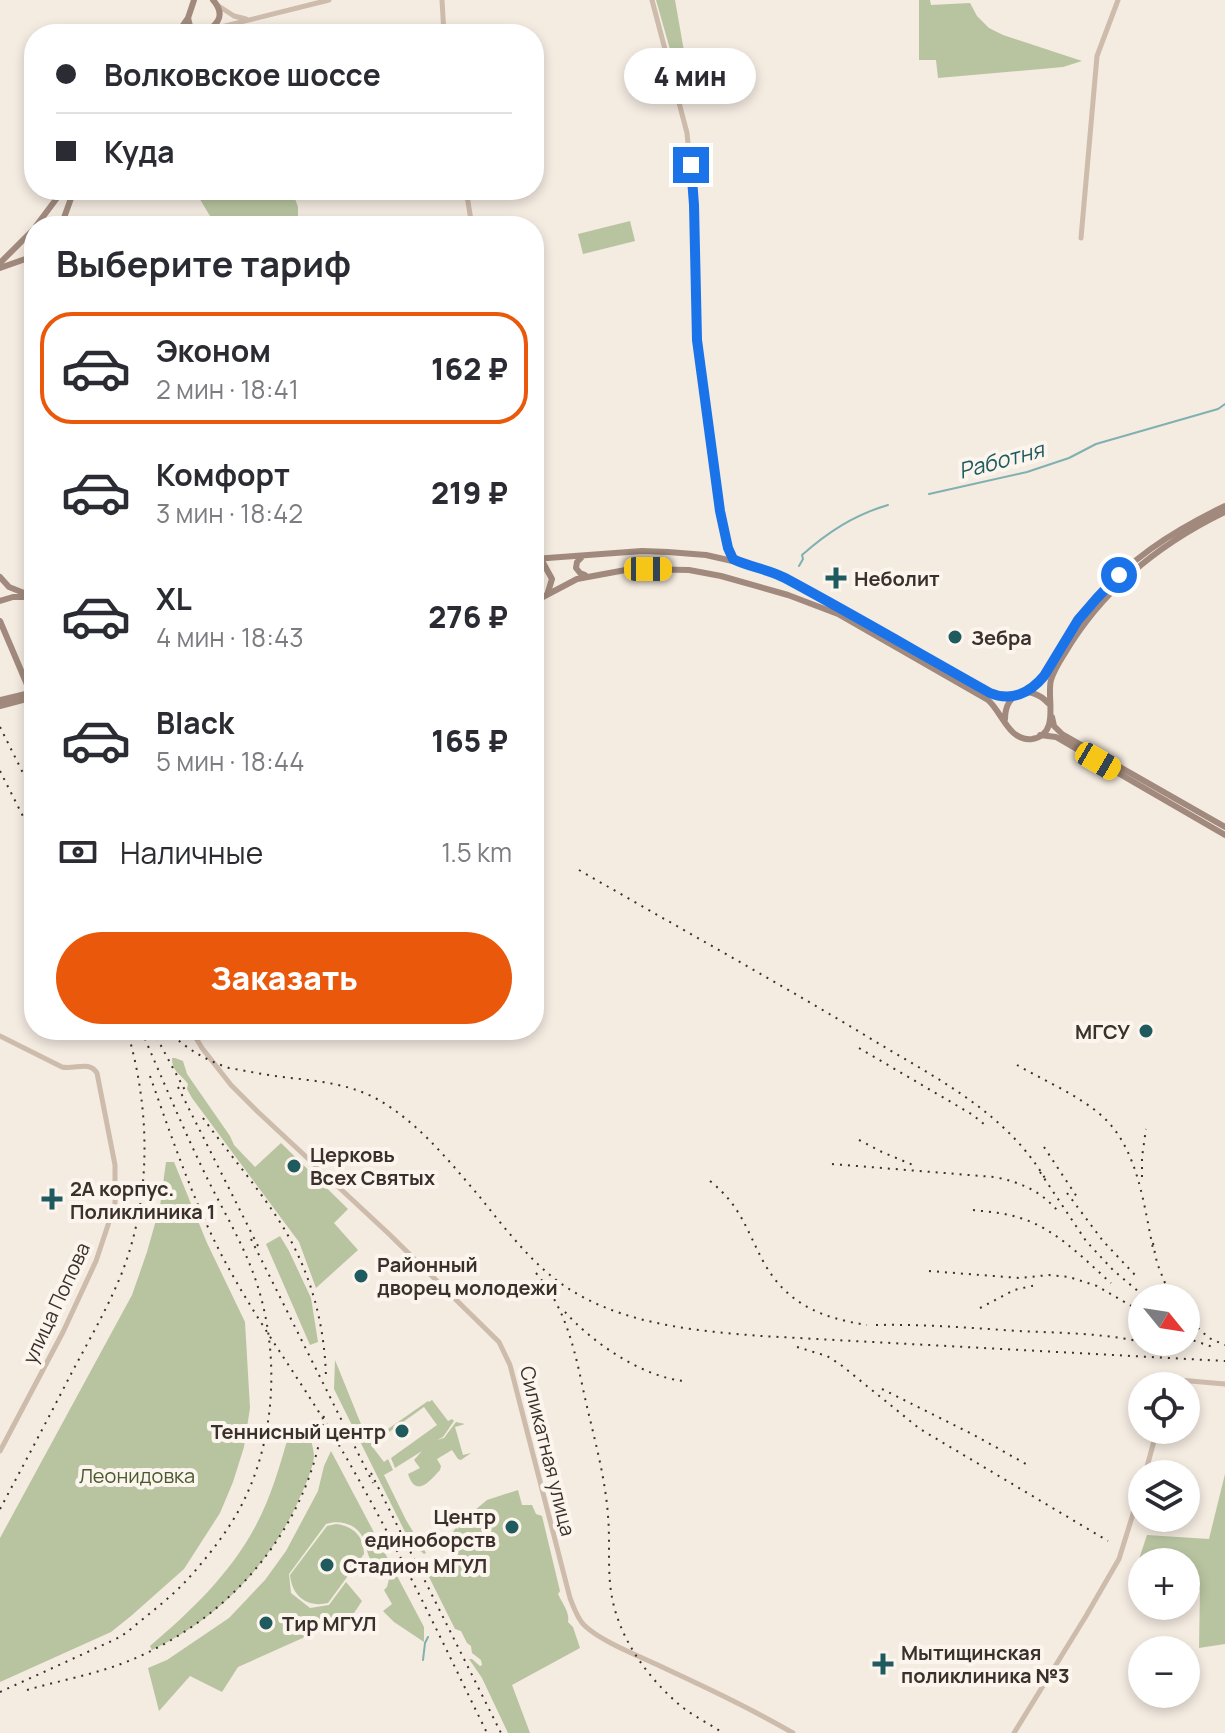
<!DOCTYPE html>
<html lang="ru">
<head>
<meta charset="utf-8">
<style>
  body { margin:0; font-family:Manrope,sans-serif; background:#f2f2f3; color:#2b2b33; height:100vh; display:flex; flex-direction:column; font-size:30px; white-space:nowrap }
  * { box-sizing:border-box; margin:0 }
  p { font-size:26px; color:#7c7c81 }
  .icon { flex:none; width:44px; height:44px; fill:none; stroke:currentColor; stroke-width:2; stroke-linecap:round; stroke-linejoin:round }
  .map { position:relative; flex:1; overflow:hidden }
  .sheet { position:absolute; left:24px; top:216px; width:520px; height:824px; display:flex; flex-direction:column; background:#fff; border-radius:32px; box-shadow:0 4px 12px #0003 }
  .sheet>* { flex:none }
  .top-card { position:absolute; left:24px; top:24px; width:520px; height:176px; border-radius:32px; box-shadow:0 4px 12px #0003; display:grid; align-content:center; height:176px; padding:0 32px; background:#fff }
  .needle { width:52px; rotate:120deg }
  .tools { position:absolute; left:1128px; top:1284px; display:grid; gap:16px }
  .tools a { display:grid; place-items:center; width:72px; height:72px; border-radius:50%; background:#fff; box-shadow:0 4px 12px #0003; font-size:40px }
  .end { position:absolute; width:36px; height:36px; margin:-18px; border:10px solid #1a73e8; background:#fff; box-shadow:0 0 0 4px #fff }
  .from { border-radius:50% }
  .bubble { position:absolute; height:56px; border-radius:28px; background:#fff; box-shadow:0 4px 12px #0003; font-size:26px; font-weight:800; line-height:56px; text-align:center }
  .car { position:absolute; width:24px; height:48px; margin:-24px -12px; border-radius:10px; box-shadow:0 0 6px 2px #0007; background:linear-gradient(#f5c518 24%,#345 0 40%,#f5c518 0 76%,#345 0 86%,#f5c518 0) }
  .top-card b { display:flex; align-items:center; gap:28px; height:76px; font-size:30px }
  .top-card b+b { border-top:2px solid #e1e1e2 }
  .top-card i { width:20px; height:20px; background:#2b2b33 }
  ul { padding:0; list-style:none }
  li { display:flex; align-items:center; gap:24px; height:112px; margin:0 16px 12px; padding:0 16px; border:4px solid transparent; border-radius:32px }
  li div { flex:1 }
  li b { display:block; font-size:30px }
  li em { font-style:normal; font-weight:800 }
  li.active { border-color:#ea580c }
  li>.icon { width:72px; height:72px; stroke-width:1.5 }
  h2 { padding:0 32px; font-size:36px; line-height:96px }
  .pay { display:flex; align-items:center; gap:20px; height:88px; padding:0 32px; font-size:30px }
  .pay p { margin-inline-start:auto }
  .cta { display:flex; gap:16px; margin-top:auto; padding:16px 32px }
  .cta a { flex:1; height:92px; border-radius:48px; background:#ea580c; color:#fff; font-size:32px; font-weight:800; line-height:92px; text-align:center }
  .map>svg:first-child { display:block }
  .green { fill:#b8c4a0 }
  .lines { fill:none; stroke-linecap:round; stroke-linejoin:round }
  .stream { stroke:#7fb0b2; stroke-width:2 }
  .tertiary { stroke:#cdbbac; stroke-width:5 }
  .secondary { stroke:#a18a7d; stroke-width:6 }
  .rail { stroke:#3b302b; stroke-width:2; stroke-dasharray:2 6; stroke-linecap:butt }
  .secondary-bridge { stroke:#a18a7d; stroke-width:6 }
  .route { stroke:#1a73e8; stroke-width:10 }
  .poi-dot { fill:#1f5a5e; stroke:#fbf5ee; stroke-width:3 }
  .labels { text-anchor:middle; dominant-baseline:central; stroke-width:8; stroke-linejoin:round; paint-order:stroke }
  .poi-label { font-size:20px; font-weight:bold; fill:#3b302b; stroke:#fbf5ee; text-anchor:start }
  .street-label { font-size:20px; fill:#3b302b; stroke:#fbf5ee }
  .park-label { font-size:20px; fill:#4a5a2e; stroke:#fbf5ee }
  .water-label { font-size:22px; font-style:italic; fill:#1f5a5e; stroke:#fbf5ee }
</style>
</head>
<body>
<div class="map">
<svg width="1225" height="1733" viewBox="0 0 1225 1733">
  <rect width="100%" height="100%" fill="#f4ebe1"/>
  <path class="green" d="M656 0H675L691 91 683 95Z
    M919 0H930L931 5 970 3 977 16 989 28 1003 35 1082 61 1063 67 938 78 936 60H919Z
    M205 190H292L298 207V226H216L198 196Z
    M630 221 635 241 583 254 578 234Z
    M172 1058H175L183 1061 187 1074 230 1136 234 1145 255 1167 281 1143 348 1209 334 1223 358 1250 316 1288 299 1242 192 1098 187 1089 188 1084C181 1074 172 1072 172 1058Z
    M166 1162H174L207 1243 245 1322 250 1408 244 1447 233 1482 220 1513 184 1569 131 1616 111 1632 0 1682V1538L132 1295 147 1252 160 1206Z
    M280 1236 289 1251 311 1298 318 1342 310 1345 266 1244Z
    M335 1360 367 1439 384 1428 388 1429 428 1401 429 1402 432 1400 448 1421 452 1419 454 1421 443 1437 437 1440 444 1438 456 1422 465 1424 455 1427 463 1455 471 1453 461 1460 458 1459 452 1450 437 1459 441 1466 440 1470C429 1482 416 1498 408 1474L420 1468 414 1460 422 1451 395 1468 391 1458 437 1425 424 1407 371 1445 384 1462 388 1459 393 1470 384 1475 406 1520 426 1553 424 1554 410 1542 334 1389Z
    M309 1433C311 1440 314 1450 314 1457 312 1472 303 1490 297 1504 266 1569 217 1619 152 1650L150 1646C190 1612 230 1574 255 1527 271 1498 280 1465 289 1434Z
    M331 1451 424 1627V1642L394 1622 383 1611 392 1604 384 1590 387 1587 390 1575C384 1570 374 1567 370 1559 367 1553 366 1546 364 1540 358 1524 340 1519 326 1524L289 1574 291 1593 310 1608 329 1605 346 1582 362 1601 352 1616 238 1667 222 1692 190 1676 159 1711 148 1668 167 1660 229 1618 265 1580 286 1551 318 1491 324 1466Z
    M1225 1474V1644L1199 1648 1200 1590 1186 1586V1562H1142V1576L1134 1574 1147 1535 1209 1539Z
    M518 1490 522 1505H532L536 1514 542 1516 560 1591 558 1594C562 1603 570 1612 568 1622L573 1627 580 1648 512 1685 530 1733H508L482 1678 469 1659H472L480 1666 482 1665 481 1660 472 1653 471 1646 467 1643 461 1631 455 1629 424 1567H430L434 1564 441 1573H445L457 1557 443 1544 456 1528 458 1529 461 1523 466 1522 470 1518 469 1515 487 1500Z
    M336 1524C354 1526 364 1537 364 1554L328 1603C307 1608 292 1596 290 1575L327 1526Z"/>
  <g class="lines">
    <path class="stream" d="M929 494 1027 472 1069 458 1096 444 1218 409 1225 404
      M799 566 803 559 802 555C828 532 854 515 888 505
      M423 1660 425 1643 428 1637"/>
    <path class="tertiary" d="M442 0 444 34
      M652 0 687 133 694 205 697 340 720 511 728 548 732 557 736 561
      M217 5 234 16 246 19
      M209 30 329 0
      M466 190 472 226
      M1081 238 1097 56 1118 0
      M534 545 541 558
      M191 1030 202 1048 231 1085 258 1112 389 1234 499 1342 510 1365 570 1598C574 1608 577 1618 584 1625 600 1641 639 1656 660 1666 705 1687 750 1708 793 1733
      M0 1036 62 1067C75 1070 89 1060 97 1073L115 1165V1204L96 1261 63 1332 0 1451
      M1169 1386 1179 1380 1225 1384
      M1145 1474 1157 1430
      M1014 1733 1086 1616 1119 1559 1142 1485"/>
    <path class="secondary" d="M188 18 190 26 195 31 203 32
      M177 34 188 18 194 0
      M199 34C215 28 228 17 213 0
      M36 226 63 190
      M61 226 74 190
      M0 263 34 229
      M0 268 34 256
      M581 558 577 562 576 568 580 573 585 575
      M534 559 642 551 668 552 706 555 759 567 783 577 845 610 990 693 1002 697H1013
      M541 559 552 579 548 592
      M0 577 9 587 34 597
      M534 600 541 598 577 579 631 569 689 570 721 576 788 595 838 614 988 700C1002 712 1009 742 1032 739 1061 734 1046 698 1051 680 1054 670 1060 661 1065 653 1103 589 1159 544 1225 512
      M0 601 13 597H26
      M0 621 34 701
      M1026 692C1050 678 1069 631 1088 608 1124 562 1173 531 1225 506
      M1052 717 1054 726 1062 734 1225 827
      M1005 719C1005 691 1031 684 1048 703
      M1040 735 1056 737 1225 835"/>
    <path class="rail" d="M0 727 34 795
      M0 771 34 838
      M579 870C674 925 770 978 863 1034 931 1076 1004 1109 1046 1180
      M167 1030C185 1048 205 1060 229 1068 247 1071 265 1075 283 1077 315 1081 348 1083 377 1099 418 1122 449 1161 479 1196 499 1221 519 1247 543 1269 602 1323 686 1330 761 1336L1225 1361
      M153 1031 187 1094
      M859 1048 973 1115 985 1125
      M1017 1065C1043 1080 1080 1096 1102 1116 1139 1149 1144 1208 1154 1253
      M150 1076C173 1141 195 1207 228 1267 263 1331 307 1389 343 1452 396 1543 441 1639 487 1733
      M178 1087 259 1248
      M203 1118C229 1154 259 1188 283 1227 311 1273 325 1325 326 1379
      M859 1140 882 1152 913 1165
      M1044 1147 1079 1200
      M832 1164 994 1177C1020 1182 1039 1190 1057 1210
      M1040 1172 1086 1241 1113 1270 1146 1298
      M1142 1177V1157L1146 1129
      M710 1181C741 1206 746 1229 764 1263 788 1305 822 1318 867 1325
      M1067 1193 1103 1241 1136 1276
      M973 1210C990 1212 1007 1213 1023 1219 1057 1230 1085 1260 1111 1283
      M251 1239 373 1483
      M1153 1243 1157 1263 1171 1298
      M929 1271 1019 1278 1049 1275 1069 1277 1097 1286 1142 1312
      M536 1273C564 1306 573 1343 582 1384 591 1428 605 1472 608 1516 610 1538 608 1561 610 1583 614 1632 645 1676 682 1707 695 1717 710 1724 723 1733
      M980 1308 1014 1290 1036 1285
      M565 1312C593 1343 641 1376 683 1381
      M1186 1317 1209 1338 1225 1345
      M876 1325C924 1324 971 1328 1019 1331 1060 1333 1102 1333 1142 1342
      M1186 1338 1216 1348
      M797 1347 827 1356 841 1365 920 1429 1108 1541
      M882 1389 974 1435 1026 1464
      M371 1473 501 1733
      M0 1509C24 1464 48 1419 71 1374 89 1340 109 1306 123 1270 152 1193 150 1108 127 1030
      M27 1690C58 1681 91 1675 121 1664 227 1624 311 1528 324 1414
      M0 1692 116 1639 126 1633C146 1616 168 1600 186 1581 206 1559 226 1534 240 1508 276 1441 280 1355 257 1284 245 1247 225 1214 208 1180 184 1131 163 1080 141 1030"/>
    <path class="secondary-bridge" d="M0 700 34 692
      M0 706 34 697"/>
  </g>
  <g class="lines">
    <path class="route" d="M691 165 694 205 697 340 720 511 728 548 733 559C749 567 768 569 785 578 854 615 922 655 990 693 1011 702 1030 693 1044 676L1078 620 1097 598 1119 575"/>
  </g>
  <g class="poi-dot">
    <path d="M832 566h8v8h8v8h-8v8h-8v-8h-8v-8h8z"/>
    <circle cx="955" cy="637" r="8"/>
    <circle cx="1146" cy="1031" r="8"/>
    <circle cx="294" cy="1166" r="8"/>
    <path d="M48 1187h8v8h8v8h-8v8h-8v-8h-8v-8h8z"/>
    <circle cx="361" cy="1276" r="8"/>
    <circle cx="402" cy="1431" r="8"/>
    <circle cx="512" cy="1527" r="8"/>
    <circle cx="327" cy="1565" r="8"/>
    <circle cx="266" cy="1623" r="8"/>
    <path d="M879 1652h8v8h8v8h-8v8h-8v-8h-8v-8h8z"/>
  </g>
  <g class="labels">
    <g class="poi-label">
      <text x="854" y="578">Неболит</text>
      <text x="971" y="637">Зебра</text>
      <text x="1130" y="1031" text-anchor="end">МГСУ</text>
      <text x="310" y="1154">Церковь<tspan x="310" dy="23">Всех Святых</tspan></text>
      <text x="70" y="1188">2А корпус.<tspan x="70" dy="23">Поликлиника 1</tspan></text>
      <text x="377" y="1264">Районный<tspan x="377" dy="23">дворец молодежи</tspan></text>
      <text x="386" y="1431" text-anchor="end">Теннисный центр</text>
      <text x="496" y="1516" text-anchor="end">Центр<tspan x="496" dy="23">единоборств</tspan></text>
      <text x="343" y="1565">Стадион МГУЛ</text>
      <text x="282" y="1623">Тир МГУЛ</text>
      <text x="901" y="1652">Мытищинская<tspan x="901" dy="23">поликлиника №3</tspan></text>
    </g>
    <g class="street-label">
      <text transform="translate(56 1303) rotate(-65)">улица Попова</text>
      <text transform="translate(548 1451) rotate(76)">Силикатная улица</text>
    </g>
    <g class="park-label">
      <text x="137" y="1475">Леонидовка</text>
    </g>
    <g class="water-label">
      <text transform="translate(1001 460) rotate(-15)">Работня</text>
    </g>
  </g>
</svg>
<div class="tools">
<a><svg class="needle" viewBox="-14 -14 28 28"><path d="M0-13l5 13h-10z" fill="#e53935"/><path d="M0 13l5-13h-10z" fill="#7c7c81"/></svg></a>
<a><svg class="icon" aria-label="locate" viewBox="0 0 24 24"><circle cx="12" cy="12" r="6"/><path d="M12 2v4M12 18v4M2 12h4M18 12h4"/></svg></a>
<a><svg class="icon" aria-label="layers" viewBox="0 0 24 24"><path d="M12 4l9 5-9 5-9-5zM3 14l9 5 9-5"/></svg></a>
<a>+</a>
<a>−</a>
</div>
<i class="end from" style="left:1119px;top:575px"></i>
<i class="end" style="left:691px;top:165px"></i>
<div class="bubble" style="left:624px;top:48px;width:132px">4 мин</div>
<i class="car" style="left:648px;top:569px;rotate:90deg"></i>
<i class="car" style="left:1098px;top:761px;rotate:120deg"></i>
<div class="top-card">
<b><i class="from"></i>Волковское шоссе</b>
<b><i></i>Куда</b>
</div>
<section class="sheet">
<h2>Выберите тариф</h2>
<ul>
<li class="active"><svg class="icon" aria-label="car" viewBox="0 0 24 24"><path d="M5 17H2v-5l4-1 3-4h7l3 4 3 1v5h-3M9 17h6M6 11h13"/><circle cx="7" cy="17" r="2"/><circle cx="17" cy="17" r="2"/></svg><div><b>Эконом</b><p>2 мин · 18:41</p></div><em>162 ₽</em></li>
<li><svg class="icon" aria-label="car" viewBox="0 0 24 24"><path d="M5 17H2v-5l4-1 3-4h7l3 4 3 1v5h-3M9 17h6M6 11h13"/><circle cx="7" cy="17" r="2"/><circle cx="17" cy="17" r="2"/></svg><div><b>Комфорт</b><p>3 мин · 18:42</p></div><em>219 ₽</em></li>
<li><svg class="icon" aria-label="car" viewBox="0 0 24 24"><path d="M5 17H2v-5l4-1 3-4h7l3 4 3 1v5h-3M9 17h6M6 11h13"/><circle cx="7" cy="17" r="2"/><circle cx="17" cy="17" r="2"/></svg><div><b>XL</b><p>4 мин · 18:43</p></div><em>276 ₽</em></li>
<li><svg class="icon" aria-label="car" viewBox="0 0 24 24"><path d="M5 17H2v-5l4-1 3-4h7l3 4 3 1v5h-3M9 17h6M6 11h13"/><circle cx="7" cy="17" r="2"/><circle cx="17" cy="17" r="2"/></svg><div><b>Black</b><p>5 мин · 18:44</p></div><em>165 ₽</em></li>
</ul>
<div class="pay"><svg class="icon" aria-label="cash" viewBox="0 0 24 24"><path d="M3 7h18v10H3z"/><circle cx="12" cy="12" r="2"/></svg>Наличные<p>1.5 km</p></div>
<div class="cta"><a>Заказать</a></div>
</section>
</div>
</body>
</html>
